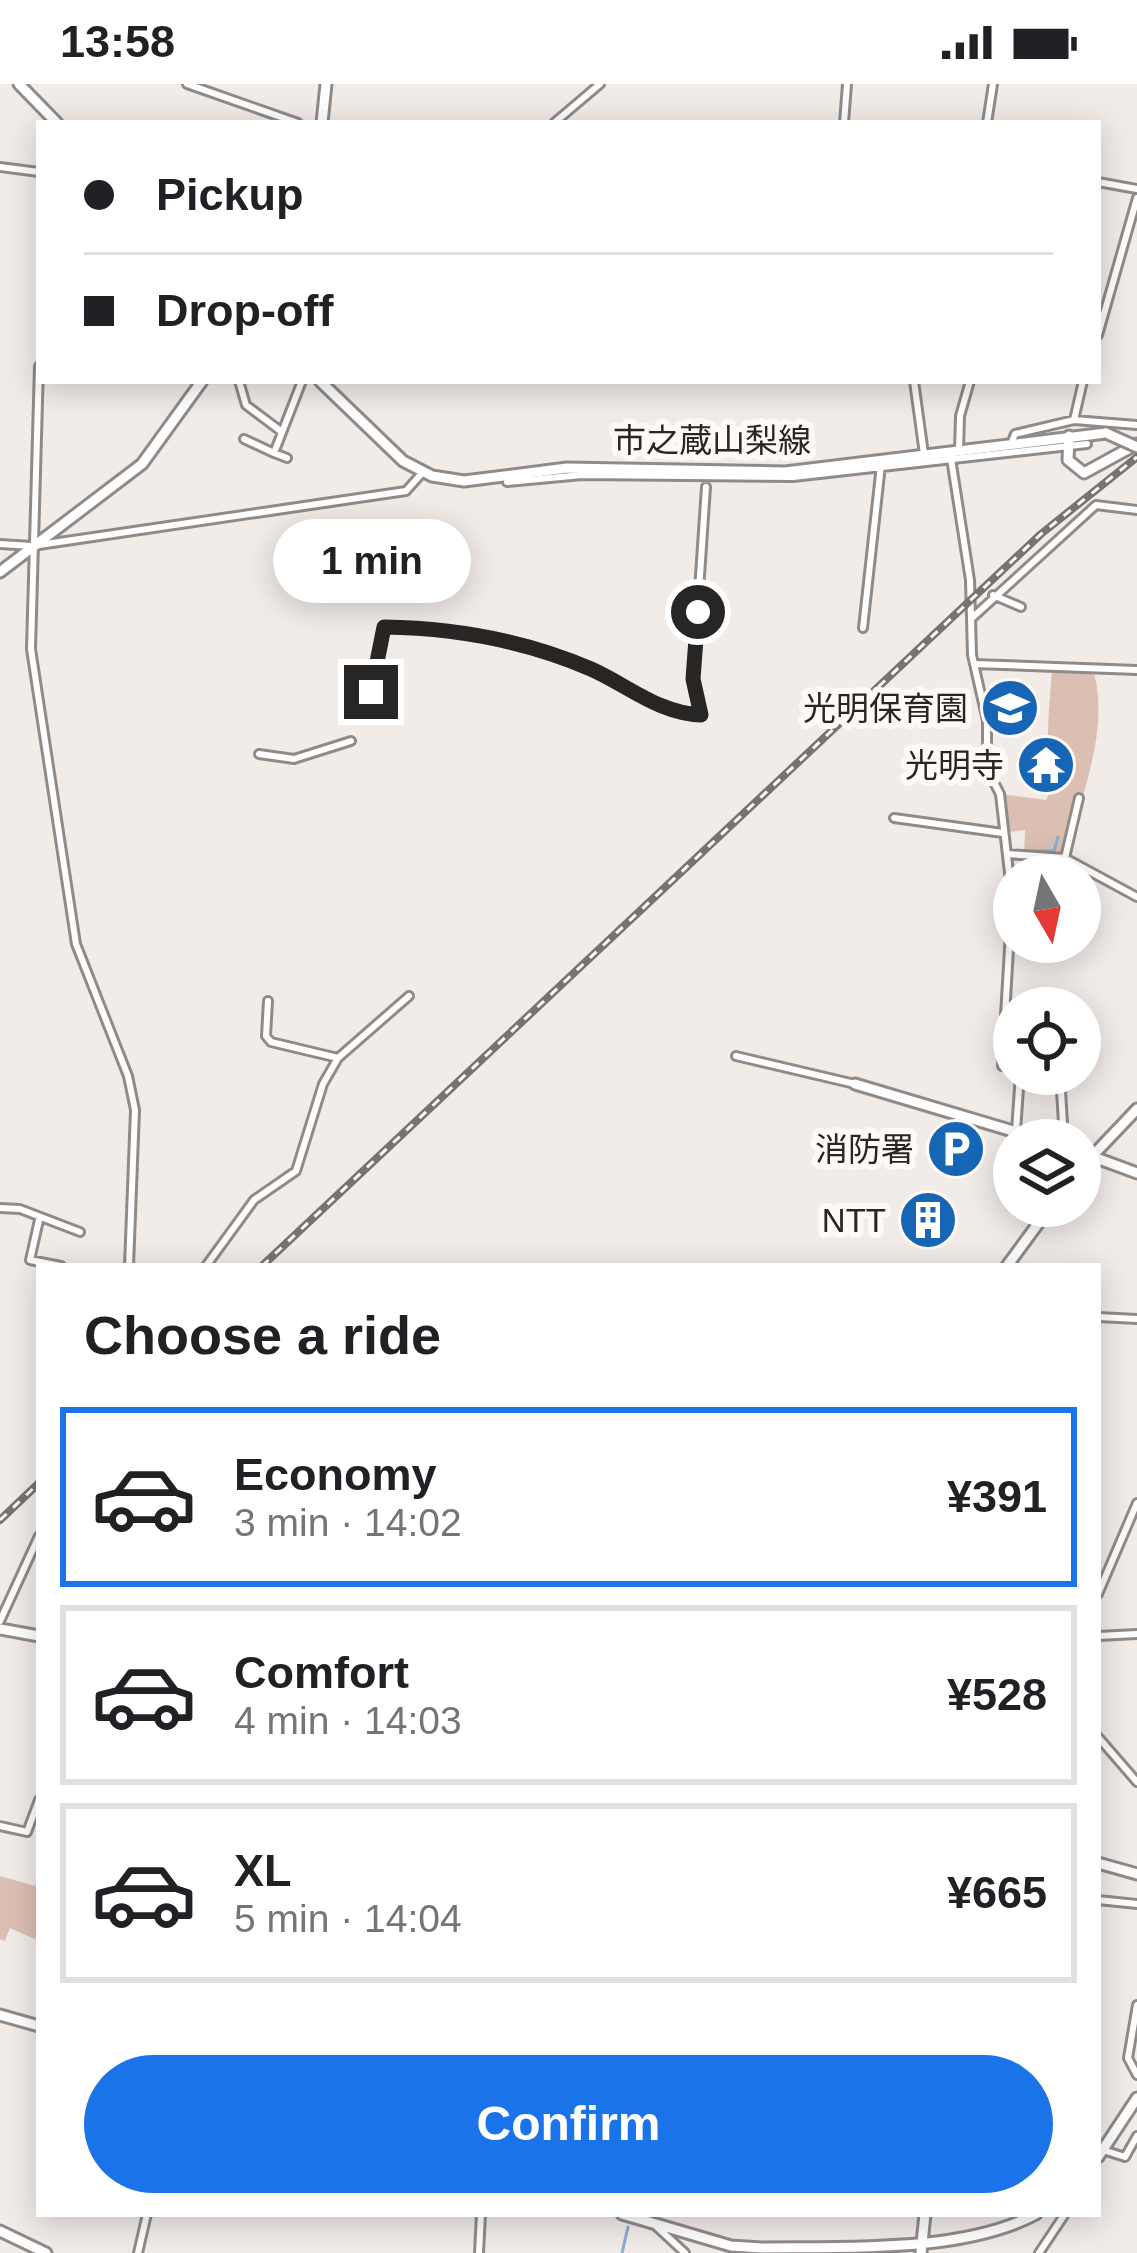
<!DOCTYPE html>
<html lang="en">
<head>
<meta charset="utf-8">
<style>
  body { margin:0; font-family:Arial,"Noto Sans JP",sans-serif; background:#f6f6f6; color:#202124; height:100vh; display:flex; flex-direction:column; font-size:45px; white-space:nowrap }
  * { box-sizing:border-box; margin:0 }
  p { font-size:39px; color:#757577 }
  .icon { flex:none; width:66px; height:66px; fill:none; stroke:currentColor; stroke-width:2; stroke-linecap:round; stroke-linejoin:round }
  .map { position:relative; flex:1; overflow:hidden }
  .panel { position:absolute; left:36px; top:1179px; width:1065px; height:954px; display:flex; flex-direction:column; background:#fff; border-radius:0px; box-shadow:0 6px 30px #0003 }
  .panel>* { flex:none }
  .top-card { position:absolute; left:36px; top:36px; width:1065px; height:264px; border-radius:0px; box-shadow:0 6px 30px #0003; display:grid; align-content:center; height:264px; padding:0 48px; background:#fff }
  .needle { width:78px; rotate:171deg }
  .buttons { position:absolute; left:993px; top:771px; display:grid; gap:24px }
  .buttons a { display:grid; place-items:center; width:108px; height:108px; border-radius:50%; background:#fff; box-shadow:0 6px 30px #0003; font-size:60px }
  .end { position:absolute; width:54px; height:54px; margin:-27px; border:15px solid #282625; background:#fff; box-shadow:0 0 0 6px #fff }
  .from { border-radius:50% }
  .bubble { position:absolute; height:84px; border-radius:42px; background:#fff; box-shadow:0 6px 30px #0003; font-size:39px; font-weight:700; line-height:84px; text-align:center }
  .top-card b { display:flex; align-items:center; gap:42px; height:114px; font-size:45px }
  .top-card b+b { border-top:3px solid #e0e0e0 }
  .top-card i { width:30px; height:30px; background:#202124 }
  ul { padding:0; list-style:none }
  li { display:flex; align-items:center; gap:36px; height:180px; margin:0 24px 18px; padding:0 24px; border:6px solid #e0e0e0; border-radius:0px }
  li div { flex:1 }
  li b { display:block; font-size:45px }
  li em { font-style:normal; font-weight:700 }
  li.selected { border-color:#1a73e8 }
  li>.icon { width:108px; height:108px; stroke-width:1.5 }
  h2 { padding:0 48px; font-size:54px; line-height:144px }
  .cta { display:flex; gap:24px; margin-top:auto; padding:24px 48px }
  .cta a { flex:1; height:138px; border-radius:72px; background:#1a73e8; color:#fff; font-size:48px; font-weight:700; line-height:138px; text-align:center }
  .status { display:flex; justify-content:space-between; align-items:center; height:84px; padding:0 60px; background:#fff; direction:ltr }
  .status svg { height:33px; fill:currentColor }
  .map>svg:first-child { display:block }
  .green { fill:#dcbfb3 }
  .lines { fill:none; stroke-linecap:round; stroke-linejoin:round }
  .stream { stroke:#8eacce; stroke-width:3 }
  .street-casing { stroke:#908b89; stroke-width:12 }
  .secondary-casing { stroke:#908b89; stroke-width:15 }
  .street { stroke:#fff; stroke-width:6 }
  .secondary { stroke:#fff; stroke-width:9 }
  .rail-casing { stroke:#777371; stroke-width:8 }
  .rail { stroke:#fff9f6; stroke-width:3; stroke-dasharray:9; stroke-linecap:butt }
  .secondary-bridge-casing { stroke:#908b89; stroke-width:15; stroke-linecap:butt }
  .secondary-bridge { stroke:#fff; stroke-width:9 }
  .route { stroke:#282625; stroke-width:15 }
  .labels { text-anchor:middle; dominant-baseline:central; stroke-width:12; stroke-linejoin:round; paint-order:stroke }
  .street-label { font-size:33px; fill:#282625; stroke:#fff9f6 }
  .poi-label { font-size:33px; fill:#282625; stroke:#fff9f6; text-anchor:end }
</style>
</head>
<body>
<div class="status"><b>13:58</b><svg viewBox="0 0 49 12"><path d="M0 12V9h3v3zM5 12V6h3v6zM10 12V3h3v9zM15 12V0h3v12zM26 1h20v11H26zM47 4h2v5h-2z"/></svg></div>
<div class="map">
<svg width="1137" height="2169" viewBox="0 0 1137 2169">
  <rect width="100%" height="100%" fill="#f2ece9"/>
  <path class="green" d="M1052 583 1093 585C1111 647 1080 714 1065 774L1024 772 1025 746 1003 749 1000 710 1046 716C1058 692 1047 675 1048 651 1048 628 1051 605 1052 583Z
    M0 1792 39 1803V1857L10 1844 5 1857 0 1855Z"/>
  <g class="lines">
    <path class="stream" d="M1011 767H1054L1058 753
      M622 2169 628 2143"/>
    <defs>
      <path id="street" d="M187 0 298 39
        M554 39 600 0
        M844 39 847 0
        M987 39 993 0
        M0 83 39 88
        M1098 98 1137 105
        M1098 251 1137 114
        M39 282 31 565 76 860 128 992 135 1026 129 1182
        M239 297 246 321 282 348
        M914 297 924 370
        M1074 336 1083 297
        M244 355 274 369 302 297
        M1011 360 1015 350 1074 336 1137 341
        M959 367 960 332 970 297
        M950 368 970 496 972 571 987 637V685L1000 710 1012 815 1002 982 1014 984
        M274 369 287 374
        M507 398 582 391 793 393 1087 360
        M0 460 32 462 406 407 423 388
        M993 511 1021 523
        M972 534 1096 421 1137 426
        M863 544 881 381
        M974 580 1137 586
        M371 608 384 543C452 545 519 556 583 582 623 598 656 628 701 631L693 595 706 403
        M259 670 294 675 351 657
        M894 734 1003 749
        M1007 770 1065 774 1137 813
        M1065 774 1079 714
        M268 917 266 952 271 958 338 974
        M736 972 855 1000
        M1060 990 1064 1056
        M1016 1047 1020 990
        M0 1124 20 1125 80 1148
        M39 1136 30 1176 61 1182
        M206 1182 254 1116 296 1087 323 1000 338 974 409 912
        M1098 1233 1137 1235
        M1098 1510 1137 1419
        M0 1537 39 1452
        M1098 1552 1137 1550
        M1098 1653 1137 1698
        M0 1742 27 1748 39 1716
        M1098 1816 1137 1820
        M1137 1921 1128 1974 1137 1991
        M1103 2066 1125 2073 1137 2052
        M657 2143 685 2169
        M138 2169 147 2130
        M479 2169 481 2130
        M1039 2169 1065 2130"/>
      <path id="secondary" d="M19 0 57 39
        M322 39 326 0
        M320 297 403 377 432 392 464 397 567 384 785 388 1106 349
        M1069 352 1068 376 1084 389 1137 360
        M0 488 142 380 202 297
        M855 1000 1043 1056
        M1080 1068 1137 1089
        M1080 1085 1137 1025
        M1007 1182 1051 1122
        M0 1545 39 1552
        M1098 1779 1137 1790
        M0 1931 39 1942
        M1098 2073 1137 2014
        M622 2130 731 2162 762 2164C844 2163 963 2169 1036 2130
        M0 2147 46 2169
        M921 2169 925 2130"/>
    </defs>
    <use href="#street" class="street-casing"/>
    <use href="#secondary" class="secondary-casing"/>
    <use href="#street" class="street"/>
    <use href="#secondary" class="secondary"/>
    <defs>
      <path id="rail" d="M262 1182 1041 450 1137 373
        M0 1436 39 1399"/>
    </defs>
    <use href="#rail" class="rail-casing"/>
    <use href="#rail" class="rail"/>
    <defs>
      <path id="secondary-bridge" d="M1106 349 1137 363"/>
    </defs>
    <use href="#secondary-bridge" class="secondary-bridge-casing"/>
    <use href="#secondary-bridge" class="secondary-bridge"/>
  </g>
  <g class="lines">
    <path class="route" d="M371 608 384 543C454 544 526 557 591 585 629 602 658 629 701 631L693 595 698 528"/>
  </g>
  <defs>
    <symbol id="school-disc" viewBox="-11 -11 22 22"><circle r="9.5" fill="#1666b5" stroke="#fff9f6"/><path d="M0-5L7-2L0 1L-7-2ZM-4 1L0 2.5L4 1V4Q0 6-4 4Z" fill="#fff"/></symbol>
    <symbol id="temple-disc" viewBox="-11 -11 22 22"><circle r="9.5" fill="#1666b5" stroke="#fff9f6"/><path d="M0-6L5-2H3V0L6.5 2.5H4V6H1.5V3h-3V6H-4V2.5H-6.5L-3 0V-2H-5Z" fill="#fff"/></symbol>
    <symbol id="parking-disc" viewBox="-11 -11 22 22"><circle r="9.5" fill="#1666b5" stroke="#fff9f6"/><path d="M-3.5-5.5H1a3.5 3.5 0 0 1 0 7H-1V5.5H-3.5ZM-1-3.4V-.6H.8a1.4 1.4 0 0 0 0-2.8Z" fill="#fff"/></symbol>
    <symbol id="building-disc" viewBox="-11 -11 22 22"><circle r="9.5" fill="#1666b5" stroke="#fff9f6"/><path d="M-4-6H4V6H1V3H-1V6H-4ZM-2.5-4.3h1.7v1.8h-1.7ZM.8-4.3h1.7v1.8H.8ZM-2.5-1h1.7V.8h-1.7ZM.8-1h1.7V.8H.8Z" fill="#fff"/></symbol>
  </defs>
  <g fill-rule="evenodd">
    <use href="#school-disc" x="977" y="591" width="66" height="66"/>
    <use href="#temple-disc" x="1013" y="648" width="66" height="66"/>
    <use href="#parking-disc" x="923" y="1032" width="66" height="66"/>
    <use href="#building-disc" x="895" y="1103" width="66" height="66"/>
  </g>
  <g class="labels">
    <g class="street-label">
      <text x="712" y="356">市之蔵山梨線</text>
    </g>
    <g class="poi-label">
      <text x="968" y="624">光明保育園</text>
      <text x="1004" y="681">光明寺</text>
      <text x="914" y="1065">消防署</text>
      <text x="886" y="1136">NTT</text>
    </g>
  </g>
</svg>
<div class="buttons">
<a><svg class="needle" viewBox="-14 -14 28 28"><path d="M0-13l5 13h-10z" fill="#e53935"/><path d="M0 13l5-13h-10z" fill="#757577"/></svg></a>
<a><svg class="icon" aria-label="locate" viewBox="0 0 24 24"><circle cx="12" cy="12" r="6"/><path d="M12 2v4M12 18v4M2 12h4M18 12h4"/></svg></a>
<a><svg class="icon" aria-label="layers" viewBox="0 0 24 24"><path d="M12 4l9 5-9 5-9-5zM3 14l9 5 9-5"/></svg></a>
</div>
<i class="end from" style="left:698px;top:528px"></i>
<i class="end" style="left:371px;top:608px"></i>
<div class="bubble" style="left:273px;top:435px;width:198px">1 min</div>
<div class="top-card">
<b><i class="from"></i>Pickup</b>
<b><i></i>Drop-off</b>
</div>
<section class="panel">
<h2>Choose a ride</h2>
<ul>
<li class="selected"><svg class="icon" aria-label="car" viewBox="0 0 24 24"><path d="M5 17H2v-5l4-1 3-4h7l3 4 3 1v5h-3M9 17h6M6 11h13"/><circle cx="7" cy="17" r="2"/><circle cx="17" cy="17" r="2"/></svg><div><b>Economy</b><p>3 min · 14:02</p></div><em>¥391</em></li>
<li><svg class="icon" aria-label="car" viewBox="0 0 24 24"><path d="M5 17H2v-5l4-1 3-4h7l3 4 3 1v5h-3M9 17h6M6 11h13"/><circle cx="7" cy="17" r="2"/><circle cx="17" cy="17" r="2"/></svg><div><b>Comfort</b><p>4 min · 14:03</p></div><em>¥528</em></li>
<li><svg class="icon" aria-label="car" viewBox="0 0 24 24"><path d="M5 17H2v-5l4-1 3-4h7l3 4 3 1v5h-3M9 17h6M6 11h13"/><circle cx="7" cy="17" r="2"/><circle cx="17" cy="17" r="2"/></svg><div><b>XL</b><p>5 min · 14:04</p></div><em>¥665</em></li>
</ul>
<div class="cta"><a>Confirm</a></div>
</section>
</div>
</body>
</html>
